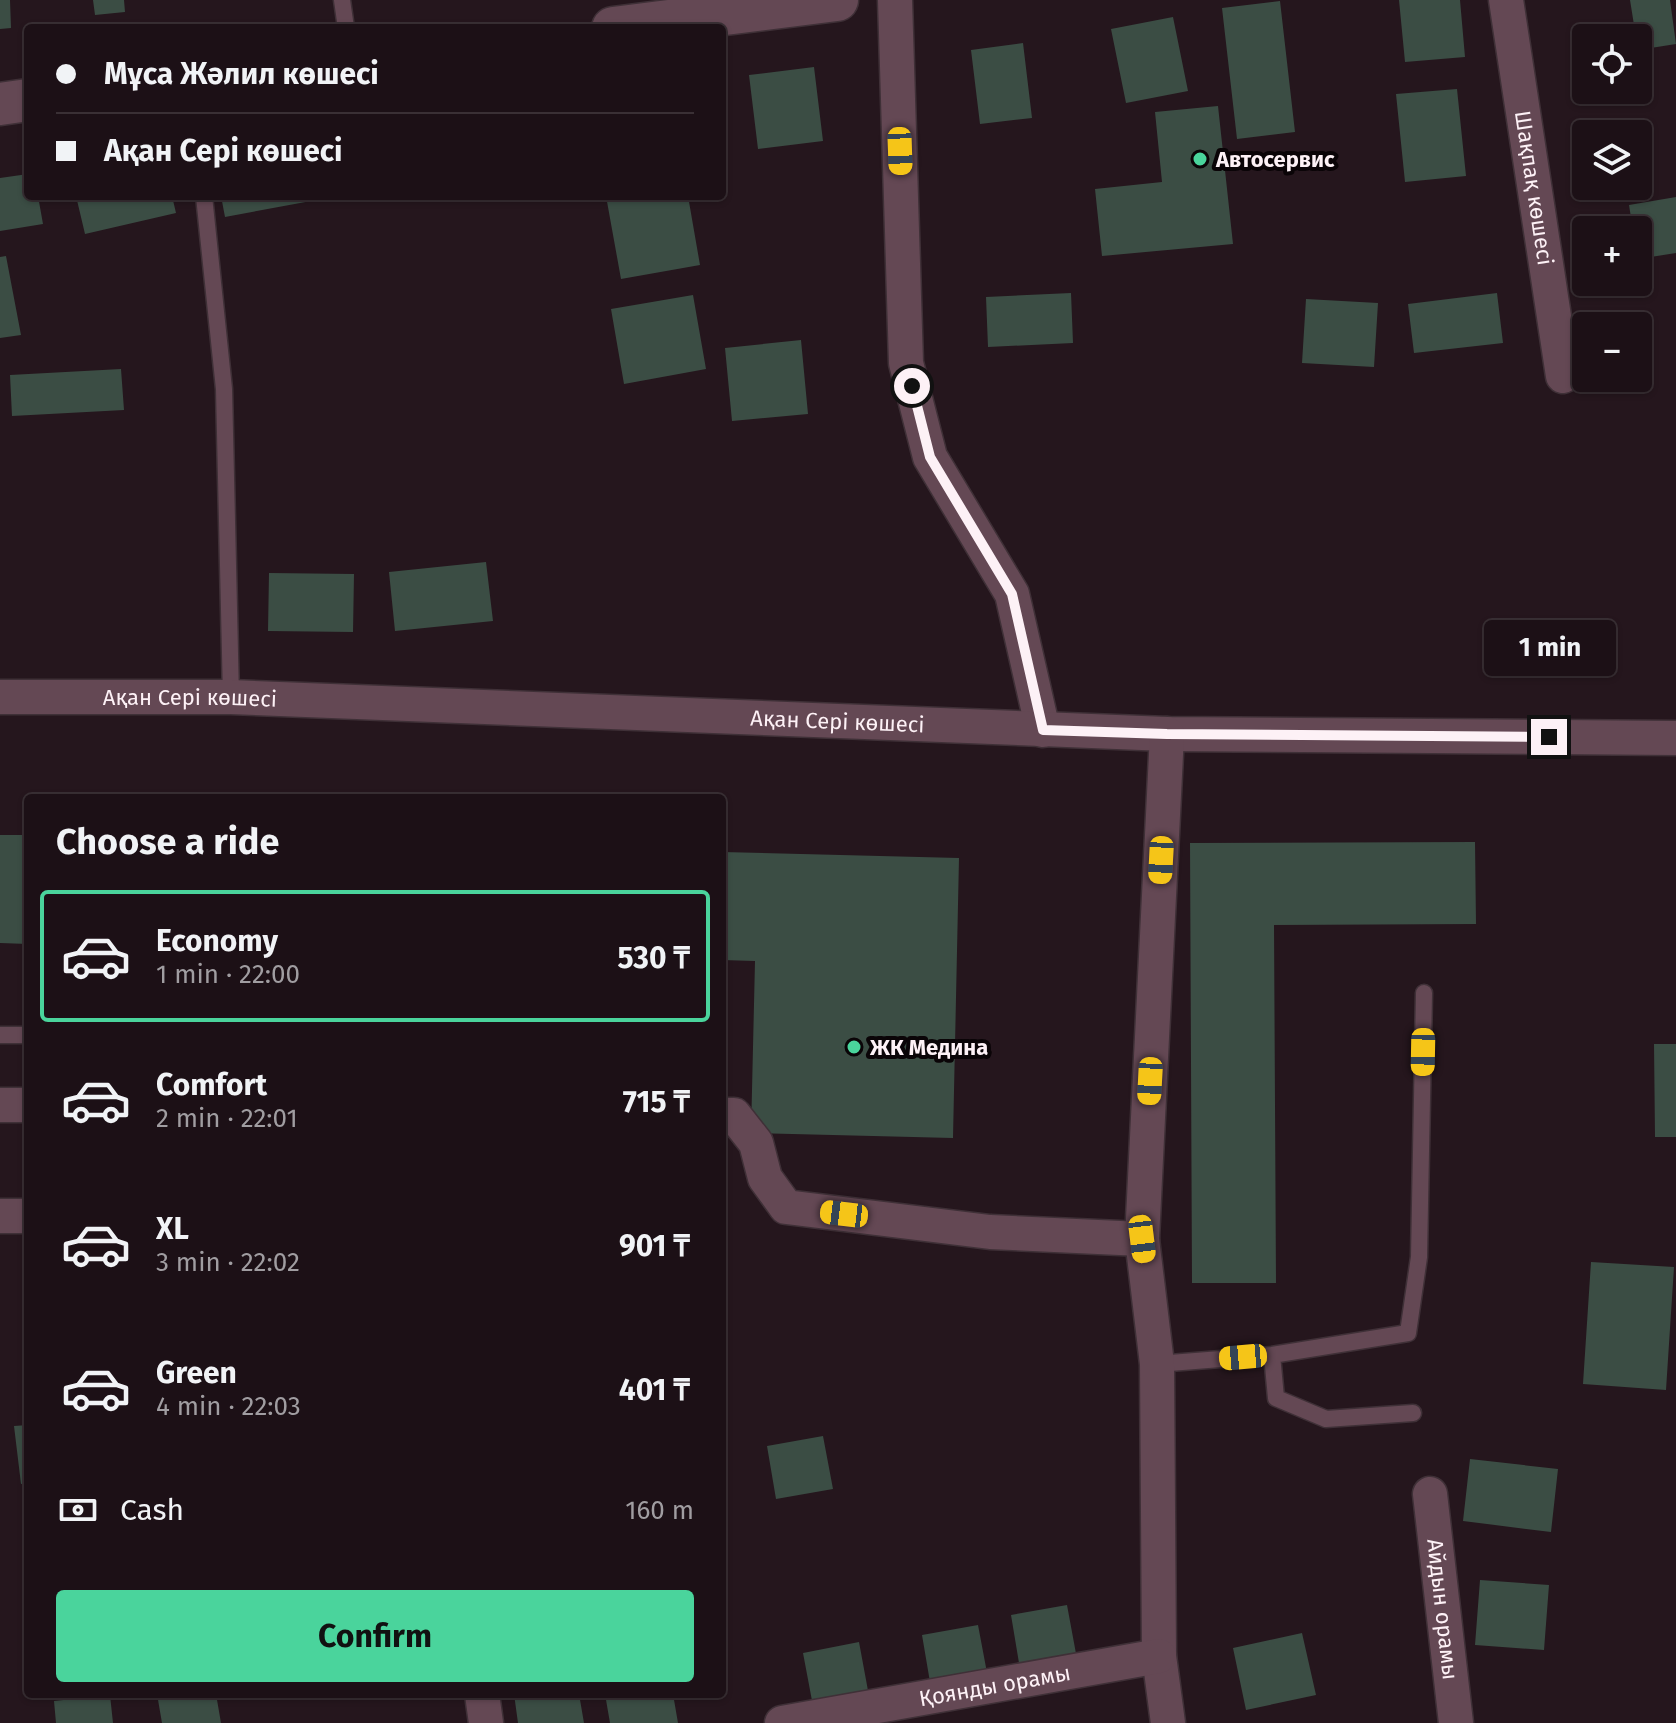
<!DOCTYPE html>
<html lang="en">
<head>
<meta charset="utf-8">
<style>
  body { margin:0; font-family:"Fira Sans",sans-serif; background:#25191f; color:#f1f3f6; height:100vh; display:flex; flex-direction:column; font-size:30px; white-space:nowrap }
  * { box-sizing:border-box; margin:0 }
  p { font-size:26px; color:#a09da1 }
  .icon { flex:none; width:44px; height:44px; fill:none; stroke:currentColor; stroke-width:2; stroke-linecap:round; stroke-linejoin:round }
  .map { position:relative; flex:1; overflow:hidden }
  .side { position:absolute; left:24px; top:794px; width:702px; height:904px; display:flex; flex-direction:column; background:#1c1016; border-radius:8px; box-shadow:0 2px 6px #0004,0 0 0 2px #3a3035 }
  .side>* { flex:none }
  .guide { position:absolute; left:24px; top:24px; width:702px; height:176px; border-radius:8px; box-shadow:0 2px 6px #0004,0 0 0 2px #3a3035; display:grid; align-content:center; height:176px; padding:0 32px; background:#1c1016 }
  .fabs { position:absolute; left:1572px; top:24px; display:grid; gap:16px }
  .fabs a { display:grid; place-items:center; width:80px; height:80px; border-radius:8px; background:#1c1016; box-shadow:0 2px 6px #0004,0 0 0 2px #3a3035; font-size:40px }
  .end { position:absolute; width:36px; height:36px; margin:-18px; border:10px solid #fdf1f6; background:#111; box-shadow:0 0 0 4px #111 }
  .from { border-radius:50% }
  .bubble { position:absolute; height:56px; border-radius:8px; background:#1c1016; box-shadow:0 2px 6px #0004,0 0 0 2px #3a3035; font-size:26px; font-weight:700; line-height:56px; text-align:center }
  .car { position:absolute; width:24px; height:48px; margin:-24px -12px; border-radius:10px; box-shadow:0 0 6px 2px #0007; background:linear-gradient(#f5c518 24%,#345 0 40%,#f5c518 0 76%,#345 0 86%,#f5c518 0) }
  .guide b { display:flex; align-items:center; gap:28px; height:76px; font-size:30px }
  .guide b+b { border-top:2px solid #3a3035 }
  .guide i { width:20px; height:20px; background:#f1f3f6 }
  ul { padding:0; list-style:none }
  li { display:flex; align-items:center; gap:24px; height:132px; margin:0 16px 12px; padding:0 16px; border:4px solid transparent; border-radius:8px }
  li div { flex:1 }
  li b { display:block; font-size:30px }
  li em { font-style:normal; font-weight:700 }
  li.on { border-color:#4ad49c }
  li>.icon { width:72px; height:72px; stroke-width:1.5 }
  h2 { padding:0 32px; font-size:36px; line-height:96px }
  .pay { display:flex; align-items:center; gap:20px; height:88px; padding:0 32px; font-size:30px }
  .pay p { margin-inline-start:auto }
  .primary-button { display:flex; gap:16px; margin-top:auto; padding:16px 32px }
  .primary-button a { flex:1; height:92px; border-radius:8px; background:#4ad49c; color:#111; font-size:32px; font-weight:700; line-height:92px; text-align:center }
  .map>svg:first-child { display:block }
  .building { fill:#3b4d44 }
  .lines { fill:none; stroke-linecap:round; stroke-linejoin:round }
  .service-casing { stroke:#3f3037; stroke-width:19 }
  .minor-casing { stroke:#3f3037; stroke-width:37 }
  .tertiary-casing { stroke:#3f3037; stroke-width:45 }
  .service { stroke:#644854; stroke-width:16 }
  .minor { stroke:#644854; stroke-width:34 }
  .tertiary { stroke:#644854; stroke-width:42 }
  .route { stroke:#fdf1f6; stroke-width:10 }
  .poi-dot { fill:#4ad49c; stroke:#0a0407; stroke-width:3 }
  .labels { text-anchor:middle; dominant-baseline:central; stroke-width:8; stroke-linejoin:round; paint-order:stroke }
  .poi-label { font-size:22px; font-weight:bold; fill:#fdf1f6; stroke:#0a0407; text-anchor:start }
  .street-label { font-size:22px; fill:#fdf1f6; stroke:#0a0407 }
</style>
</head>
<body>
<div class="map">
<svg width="1676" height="1723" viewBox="0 0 1676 1723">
  <rect width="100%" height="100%" fill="#25161d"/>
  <path class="building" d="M0 0H10L11 28 0 29Z
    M93 0H124L125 12 95 15Z
    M1399 0H1460L1465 57 1405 62Z
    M1630 0H1670L1676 44 1638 50Z
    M1280 1 1295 132 1237 139 1222 8Z
    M1173 17 1188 91 1126 103 1111 29Z
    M1023 43 1032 118 980 124 971 50Z
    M814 67 823 141 758 149 749 75Z
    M1457 89 1466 176 1405 182 1396 94Z
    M1218 106 1233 244 1102 256 1095 189 1162 182 1155 112Z
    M28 174V196H38L43 224 0 231V178Z
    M76 196H172L176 213 85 234Z
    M221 196H310L311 201 225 217Z
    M606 196H688L700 265 621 279Z
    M1676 197V253L1638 259V230H1633L1629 205Z
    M6 256 21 335 0 338V257Z
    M1071 293 1073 343 988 347 986 297Z
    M1497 293 1503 343 1414 353 1408 304Z
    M693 295 706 369 624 384 611 309Z
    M1306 299 1378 303 1374 367 1302 363Z
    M801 340 808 414 732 421 725 348Z
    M121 369 124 410 12 416 10 375Z
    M486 562 493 621 395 631 389 572Z
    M269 573 354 574 353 632 268 631Z
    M0 835H28V944L0 943Z
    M1475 842 1476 924 1274 925 1276 1283H1192L1190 843Z
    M722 852 959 858 953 1138 751 1133 755 961 722 960Z
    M1654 1044H1676V1137H1655Z
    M1591 1262 1674 1267 1666 1390 1583 1384Z
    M28 1425V1483L21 1484 14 1426Z
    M823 1436 833 1489 776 1499 767 1446Z
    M1470 1459 1558 1469 1551 1532 1463 1521Z
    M1480 1580 1549 1585 1544 1650 1475 1645Z
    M1067 1605 1077 1659 1020 1669 1011 1615Z
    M978 1625 988 1678 931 1688 922 1635Z
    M1302 1633 1316 1695 1246 1710 1233 1648Z
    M859 1642 869 1696 813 1706 803 1653Z
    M157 1694H216L221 1723H162Z
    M514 1694H579L584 1723H518Z
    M605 1694H673L678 1723H610Z
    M110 1695 113 1723H56L54 1701Z"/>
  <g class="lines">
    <defs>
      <path id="service" d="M342 0 346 28
        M204 196 224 389 231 697
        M0 1035H28
        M1272 1355 1276 1398 1326 1419 1413 1413
        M1157 1364 1272 1355 1408 1333 1419 1257 1424 993"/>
      <g id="minor">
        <path d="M895 0 906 363 930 457 1012 594 1043 730"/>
        <path id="s1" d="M1506 0 1563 376"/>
        <path id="s2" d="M0 697H231L1167 734 1676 738"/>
        <path d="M1167 734 1142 1239 1157 1364 1159 1656 1168 1723"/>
        <path d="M0 1105H28"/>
        <path d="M722 1115H734L756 1143 765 1178 786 1207 990 1232 1142 1239"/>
        <path d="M0 1216H28"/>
        <path id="s3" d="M1430 1494 1456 1723"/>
        <path d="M482 1694 486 1723"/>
        <path id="s4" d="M782 1723 1159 1656"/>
      </g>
      <path id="tertiary" d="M613 28 837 0
        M0 104 28 100"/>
    </defs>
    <use href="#service" class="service-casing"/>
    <use href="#minor" class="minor-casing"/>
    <use href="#tertiary" class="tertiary-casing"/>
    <use href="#service" class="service"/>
    <use href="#minor" class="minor"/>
    <use href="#tertiary" class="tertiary"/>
  </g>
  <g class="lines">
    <path class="route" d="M912 386 930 457 1012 594 1043 730 1167 734 1549 737"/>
  </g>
  <g class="poi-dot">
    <circle cx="1200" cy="159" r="8"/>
    <circle cx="854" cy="1047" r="8"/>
  </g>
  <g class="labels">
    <g class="poi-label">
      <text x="1216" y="159">Автосервис</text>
      <text x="870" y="1047">ЖК Медина</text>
    </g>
    <g class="street-label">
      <text stroke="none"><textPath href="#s1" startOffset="190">Шақпақ көшесі</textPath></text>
      <text stroke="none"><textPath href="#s2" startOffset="190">Ақан Сері көшесі</textPath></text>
      <text stroke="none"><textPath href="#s2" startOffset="838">Ақан Сері көшесі</textPath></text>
      <text stroke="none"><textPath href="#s3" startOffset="116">Айдын орамы</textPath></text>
      <text stroke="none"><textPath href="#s4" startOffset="216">Қоянды орамы</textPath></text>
    </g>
  </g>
</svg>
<div class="fabs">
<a><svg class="icon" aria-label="locate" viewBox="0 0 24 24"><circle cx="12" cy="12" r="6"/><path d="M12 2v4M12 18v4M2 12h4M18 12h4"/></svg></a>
<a><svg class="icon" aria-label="layers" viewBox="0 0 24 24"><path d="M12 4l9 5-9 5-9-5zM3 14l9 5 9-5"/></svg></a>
<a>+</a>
<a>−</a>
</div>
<i class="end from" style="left:912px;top:386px"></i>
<i class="end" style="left:1549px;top:737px"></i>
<div class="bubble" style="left:1484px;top:620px;width:132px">1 min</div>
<i class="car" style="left:900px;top:151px;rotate:178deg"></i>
<i class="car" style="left:1161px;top:860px;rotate:183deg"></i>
<i class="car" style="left:1423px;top:1052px;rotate:181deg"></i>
<i class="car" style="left:1150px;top:1081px;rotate:183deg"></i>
<i class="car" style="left:844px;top:1214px;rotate:277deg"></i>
<i class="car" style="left:1142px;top:1239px;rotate:173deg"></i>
<i class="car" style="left:1243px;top:1357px;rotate:265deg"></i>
<div class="guide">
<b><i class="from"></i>Мұса Жәлил көшесі</b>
<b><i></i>Ақан Сері көшесі</b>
</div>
<section class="side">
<h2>Choose a ride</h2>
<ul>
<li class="on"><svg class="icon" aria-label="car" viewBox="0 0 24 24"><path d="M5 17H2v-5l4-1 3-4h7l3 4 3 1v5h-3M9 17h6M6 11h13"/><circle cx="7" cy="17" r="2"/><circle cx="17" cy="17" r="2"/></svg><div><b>Economy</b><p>1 min · 22:00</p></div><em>530 ₸</em></li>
<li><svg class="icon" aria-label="car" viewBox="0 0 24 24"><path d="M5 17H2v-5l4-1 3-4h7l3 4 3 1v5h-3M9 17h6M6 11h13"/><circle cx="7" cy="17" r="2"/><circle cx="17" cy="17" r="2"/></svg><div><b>Comfort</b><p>2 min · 22:01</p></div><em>715 ₸</em></li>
<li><svg class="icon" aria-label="car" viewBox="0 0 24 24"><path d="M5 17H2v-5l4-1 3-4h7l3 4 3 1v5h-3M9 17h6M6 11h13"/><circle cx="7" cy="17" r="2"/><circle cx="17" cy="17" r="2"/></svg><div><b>XL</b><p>3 min · 22:02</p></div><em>901 ₸</em></li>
<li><svg class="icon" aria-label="car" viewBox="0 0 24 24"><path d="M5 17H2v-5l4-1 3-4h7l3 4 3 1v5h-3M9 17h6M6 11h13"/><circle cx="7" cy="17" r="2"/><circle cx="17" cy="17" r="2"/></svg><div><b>Green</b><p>4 min · 22:03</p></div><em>401 ₸</em></li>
</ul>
<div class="pay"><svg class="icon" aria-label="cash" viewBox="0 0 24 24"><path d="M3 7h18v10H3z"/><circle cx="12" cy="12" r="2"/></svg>Cash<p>160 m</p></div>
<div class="primary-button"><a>Confirm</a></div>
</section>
</div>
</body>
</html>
